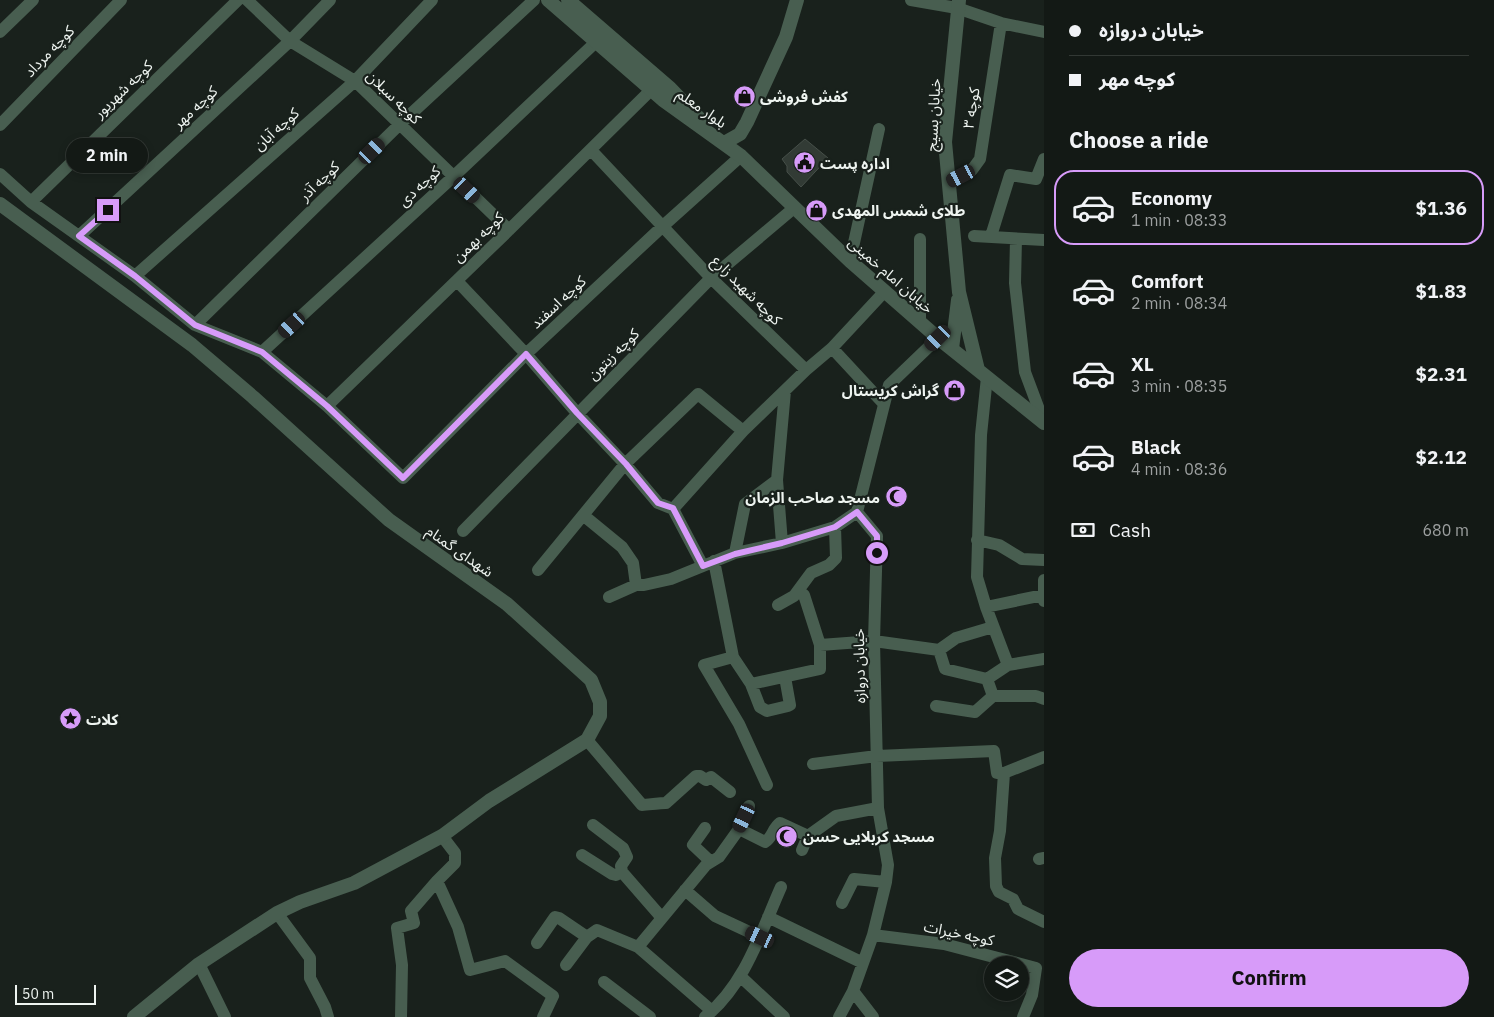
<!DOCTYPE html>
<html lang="en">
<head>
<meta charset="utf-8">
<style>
  body { margin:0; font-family:"IBM Plex Sans","Noto Sans Arabic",sans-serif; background:#202622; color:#f1f3f6; height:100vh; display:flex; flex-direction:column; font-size:19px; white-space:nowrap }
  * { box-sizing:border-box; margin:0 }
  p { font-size:16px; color:#9da0a0 }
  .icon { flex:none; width:28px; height:28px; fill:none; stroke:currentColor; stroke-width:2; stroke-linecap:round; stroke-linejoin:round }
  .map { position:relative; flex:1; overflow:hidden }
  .details { display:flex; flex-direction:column; background:#131915; width:450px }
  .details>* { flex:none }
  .hud { display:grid; align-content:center; height:110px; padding:0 25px; background:#131915 }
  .tools { position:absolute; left:984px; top:956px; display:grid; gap:10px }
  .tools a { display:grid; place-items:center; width:45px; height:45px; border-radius:50%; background:#131915; box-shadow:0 2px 8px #0003,0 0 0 1px #323834; font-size:25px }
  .scale { position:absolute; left:15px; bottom:12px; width:81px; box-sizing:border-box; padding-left:5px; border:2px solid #eef4f0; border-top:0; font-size:14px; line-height:18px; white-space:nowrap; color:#eef4f0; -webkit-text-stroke:4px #19211c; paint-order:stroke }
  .end { position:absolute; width:22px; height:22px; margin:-11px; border:6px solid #d79bf9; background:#111; box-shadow:0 0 0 2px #111 }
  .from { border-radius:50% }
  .bubble { position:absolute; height:35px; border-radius:18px; background:#131915; box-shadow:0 2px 8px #0003,0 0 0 1px #323834; font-size:16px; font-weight:700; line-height:35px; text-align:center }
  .car { position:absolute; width:15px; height:30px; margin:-15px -8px; border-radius:6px; box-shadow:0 0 4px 1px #0007; background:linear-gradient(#222 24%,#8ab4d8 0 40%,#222 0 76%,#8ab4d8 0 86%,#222 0) }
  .hud b { display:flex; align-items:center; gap:18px; height:48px; font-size:19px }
  .hud b+b { border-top:1px solid #323834 }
  .hud i { width:12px; height:12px; background:#f1f3f6 }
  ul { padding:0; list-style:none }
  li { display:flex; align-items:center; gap:15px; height:75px; margin:0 10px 8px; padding:0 15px; border:2px solid transparent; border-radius:20px }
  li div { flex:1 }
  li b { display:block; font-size:19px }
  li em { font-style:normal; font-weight:700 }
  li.active { border-color:#d79bf9 }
  li>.icon { width:45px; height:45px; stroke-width:1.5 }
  h2 { padding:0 25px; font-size:22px; line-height:60px }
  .pay { display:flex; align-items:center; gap:12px; height:55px; padding:0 25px; font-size:19px }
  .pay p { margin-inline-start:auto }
  .action { display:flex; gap:10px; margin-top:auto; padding:10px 25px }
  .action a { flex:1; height:58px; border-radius:30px; background:#d79bf9; color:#111; font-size:20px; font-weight:700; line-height:58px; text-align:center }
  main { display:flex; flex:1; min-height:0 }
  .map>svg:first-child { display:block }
  .building { fill:#323b35; stroke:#464f49 }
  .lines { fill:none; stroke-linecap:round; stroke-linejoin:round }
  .minor { stroke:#485e50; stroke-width:12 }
  .tertiary { stroke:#485e50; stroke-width:14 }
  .route { stroke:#d79bf9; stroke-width:6 }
  .labels { text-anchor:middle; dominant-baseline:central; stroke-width:4.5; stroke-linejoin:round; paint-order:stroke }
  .street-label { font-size:15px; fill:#eef4f0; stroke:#19211c }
  .poi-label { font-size:15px; font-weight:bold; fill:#eef4f0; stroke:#19211c; text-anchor:start }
</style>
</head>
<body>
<main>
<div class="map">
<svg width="1044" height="1017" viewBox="0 0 1044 1017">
  <rect width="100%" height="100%" fill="#19211c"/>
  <path class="building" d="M805 139 828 158 801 187 787 172V166L782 159Z"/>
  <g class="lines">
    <path class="minor" d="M247 0 290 41 355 81 509 230
      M911 0 957 8 1001 23 1044 32
      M0 32 33 0
      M0 125 121 0
      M591 150 711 278 806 370 832 348 885 291
      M0 174 31 202 135 276 195 325 262 352 327 406 403 478 526 354 663 226 741 156
      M949 182 972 170 980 159 1001 23
      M31 202 238 0
      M79 236 290 41 330 0
      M974 236 1044 240
      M991 236 1010 175 1036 179 1044 159
      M920 239V322
      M1016 239 1015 283 1025 372 1044 423
      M850 261 879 129
      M135 276 355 81 432 0
      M457 281 526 354 577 413 625 464 658 503 673 509 703 566
      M195 325 400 124 534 0
      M832 348 883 403
      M262 352 453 177 596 42
      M987 377 981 435 977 577 986 607 1008 665
      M327 406 509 230 651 90
      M673 509 743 431 806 370
      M583 515 622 547 633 563 636 585
      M463 531 711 278 794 208
      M977 540 999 545 1022 559 1044 560
      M782 543 777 480 785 391
      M735 553 745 504 777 480
      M714 561 733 657 751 684 820 669V645L804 595 798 591
      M538 570 625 464 698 394 743 431
      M1044 580V601
      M609 597 636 585H644L671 579 735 553 782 543 835 527 857 512
      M778 605 794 596 811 573 829 565 836 558 835 527
      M986 607 1043 595
      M820 645 874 641 939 650 945 669 987 679 993 696H1036L1044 699
      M939 650 956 638 993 627
      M733 657 704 665 739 724 767 785
      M987 679 1008 665 1044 659
      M751 684 760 707 767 711 788 706 790 705 785 677
      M936 706 975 712 993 696
      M587 740 642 805C643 805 663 803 666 803L696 776H700L706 780 711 777 730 792
      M813 764 877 756 994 751 997 773H1004L1044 757
      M1004 773 1000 831 995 858 996 886 999 892 1013 899 1018 909 1044 922
      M593 825 623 848 627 857 621 866 622 872 662 918
      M705 828 693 845 710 861
      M739 829 765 842C772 838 773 828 780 823L808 836
      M442 836 455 853V863L437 881 458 927 470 970 505 961 553 996 543 1017
      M802 850 808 836 836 816 878 808
      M582 855 612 874 616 875 622 872
      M1039 859 1044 858
      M685 890 715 916 760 937
      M842 903 854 879 886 882
      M277 913 310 958V978L325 1007 328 1017
      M768 917 863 963
      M873 935 944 944 1036 968 1032 995 1023 1017
      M537 943 555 917 559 918 587 937 597 930 638 947 712 1011
      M638 947 706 865 719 857 739 829 749 806
      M199 964 225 1017
      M566 965 587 937
      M740 976 784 1017
      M604 982 650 1017
      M853 991 873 1017
      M401 1017 402 965 397 928 414 923 411 911 437 881
      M705 1017C745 985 761 932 781 887
      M839 1017 853 991 873 935 886 882 888 865 878 808 874 641 877 536 857 512 889 385 938 338"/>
    <path class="tertiary" d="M548 0 663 100 741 156 850 261 938 338 1044 423
      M568 0 670 88 700 119
      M959 0 945 142 959 292 978 370
      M724 143 740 134 747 122 786 37 797 0
      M0 204 192 345 253 397 389 520 507 604 591 680 600 702V716L587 740 489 801 442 836 354 883 300 902 277 913 199 964 134 1017
      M952 349 958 300"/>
  </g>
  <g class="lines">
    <path class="route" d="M108 210 79 236 135 276 195 325 262 352 327 406 403 478 526 354 577 413 626 464 658 503 673 508 703 566 735 554 782 543 835 527 857 512 877 536V553"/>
  </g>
  <defs>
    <symbol id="shop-disc" viewBox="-11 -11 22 22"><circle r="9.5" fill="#d79bf9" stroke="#19211c"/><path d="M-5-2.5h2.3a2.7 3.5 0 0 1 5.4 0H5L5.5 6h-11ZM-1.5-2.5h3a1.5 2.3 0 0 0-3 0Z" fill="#111"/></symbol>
    <symbol id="civic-disc" viewBox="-11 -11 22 22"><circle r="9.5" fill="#d79bf9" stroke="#19211c"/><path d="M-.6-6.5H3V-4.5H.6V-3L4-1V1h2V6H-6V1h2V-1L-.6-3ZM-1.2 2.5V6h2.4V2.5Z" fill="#111"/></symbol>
    <symbol id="mosque-disc" viewBox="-11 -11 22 22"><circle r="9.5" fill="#d79bf9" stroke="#19211c"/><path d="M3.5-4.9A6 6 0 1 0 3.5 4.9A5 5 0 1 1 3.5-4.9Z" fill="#111"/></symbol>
    <symbol id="sight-disc" viewBox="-11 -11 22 22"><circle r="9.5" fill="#d79bf9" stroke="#19211c"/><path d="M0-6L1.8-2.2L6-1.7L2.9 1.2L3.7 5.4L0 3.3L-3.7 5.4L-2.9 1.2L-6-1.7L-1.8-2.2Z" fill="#111"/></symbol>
  </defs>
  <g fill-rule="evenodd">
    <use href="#shop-disc" x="732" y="84" width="25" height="25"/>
    <use href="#civic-disc" x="792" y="150" width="25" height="25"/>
    <use href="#shop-disc" x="804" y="198" width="25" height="25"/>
    <use href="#shop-disc" x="942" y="378" width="25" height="25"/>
    <use href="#mosque-disc" x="884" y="484" width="25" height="25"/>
    <use href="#sight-disc" x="58" y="706" width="25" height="25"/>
    <use href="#mosque-disc" x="774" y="824" width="25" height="25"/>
  </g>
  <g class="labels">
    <g class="street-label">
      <text transform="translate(49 51) rotate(-46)">کوچه مرداد</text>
      <text transform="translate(123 89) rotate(-44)">کوچه شهریور</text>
      <text transform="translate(394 97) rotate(44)">کوچه سبلان</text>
      <text transform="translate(195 107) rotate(-43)">کوچه مهر</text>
      <text transform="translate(702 108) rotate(35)">بلوار معلم</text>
      <text transform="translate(971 108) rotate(-81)">کوچه ۳</text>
      <text transform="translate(933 115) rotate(-87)">خیابان بسیج</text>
      <text transform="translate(276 129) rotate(-42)">کوچه آبان</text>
      <text transform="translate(319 181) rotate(-44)">کوچه آذر</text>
      <text transform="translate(419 186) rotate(-43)">کوچه دی</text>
      <text transform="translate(478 237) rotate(-44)">کوچه بهمن</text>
      <text transform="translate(891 275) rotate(41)">خیابان امام خمینی</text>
      <text transform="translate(747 290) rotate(45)">کوچه شهید زارع</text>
      <text transform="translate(558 302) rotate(-43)">کوچه اسفند</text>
      <text transform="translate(613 354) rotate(-45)">کوچه زیتون</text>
      <text transform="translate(460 551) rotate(35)">شهدای گمنام</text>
      <text transform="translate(859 666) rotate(-91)">خیابان دروازه</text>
      <text transform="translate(959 933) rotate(12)">کوچه خیرات</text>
    </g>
    <g class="poi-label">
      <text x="760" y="96">کفش فروشی</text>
      <text x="820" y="163">اداره پست</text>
      <text x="832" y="210">طلای شمس المهدی</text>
      <text x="939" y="390" text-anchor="end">گراش کریستال</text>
      <text x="880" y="497" text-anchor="end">مسجد صاحب الزمان</text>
      <text x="86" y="719">کلات</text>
      <text x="803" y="836">مسجد کربلایی حسن</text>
    </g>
  </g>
</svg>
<div class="tools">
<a><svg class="icon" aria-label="layers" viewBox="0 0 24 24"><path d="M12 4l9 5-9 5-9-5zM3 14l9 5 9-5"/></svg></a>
</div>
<div class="scale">50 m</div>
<i class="end from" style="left:877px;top:553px"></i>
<i class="end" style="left:108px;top:210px"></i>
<div class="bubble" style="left:66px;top:138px;width:82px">2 min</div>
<i class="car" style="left:372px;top:151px;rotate:46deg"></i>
<i class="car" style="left:961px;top:176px;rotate:243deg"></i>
<i class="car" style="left:467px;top:190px;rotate:133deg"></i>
<i class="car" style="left:292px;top:325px;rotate:228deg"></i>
<i class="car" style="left:938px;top:338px;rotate:226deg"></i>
<i class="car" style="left:744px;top:818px;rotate:205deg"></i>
<i class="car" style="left:760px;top:937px;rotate:295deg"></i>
</div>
<section class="details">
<div class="hud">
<b><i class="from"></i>خیابان دروازه</b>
<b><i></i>کوچه مهر</b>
</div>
<h2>Choose a ride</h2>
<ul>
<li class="active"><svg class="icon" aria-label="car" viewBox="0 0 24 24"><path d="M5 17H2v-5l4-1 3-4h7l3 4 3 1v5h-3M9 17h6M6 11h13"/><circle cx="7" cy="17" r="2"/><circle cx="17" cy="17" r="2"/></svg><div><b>Economy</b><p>1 min · 08:33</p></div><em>$1.36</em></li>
<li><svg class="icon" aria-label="car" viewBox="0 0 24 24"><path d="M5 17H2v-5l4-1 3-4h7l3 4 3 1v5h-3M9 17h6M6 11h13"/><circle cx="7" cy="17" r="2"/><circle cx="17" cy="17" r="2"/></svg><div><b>Comfort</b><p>2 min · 08:34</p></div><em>$1.83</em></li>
<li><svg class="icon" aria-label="car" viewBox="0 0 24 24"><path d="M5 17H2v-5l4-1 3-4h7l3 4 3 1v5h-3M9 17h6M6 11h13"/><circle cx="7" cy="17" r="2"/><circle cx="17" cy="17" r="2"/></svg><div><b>XL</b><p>3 min · 08:35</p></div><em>$2.31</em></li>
<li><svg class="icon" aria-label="car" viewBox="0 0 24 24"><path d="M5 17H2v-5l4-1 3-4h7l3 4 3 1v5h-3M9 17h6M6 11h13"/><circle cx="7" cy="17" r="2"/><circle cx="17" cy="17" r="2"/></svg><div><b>Black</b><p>4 min · 08:36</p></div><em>$2.12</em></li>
</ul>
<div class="pay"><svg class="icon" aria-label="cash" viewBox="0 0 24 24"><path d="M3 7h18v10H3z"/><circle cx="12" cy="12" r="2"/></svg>Cash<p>680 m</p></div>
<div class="action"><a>Confirm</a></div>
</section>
</main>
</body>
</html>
